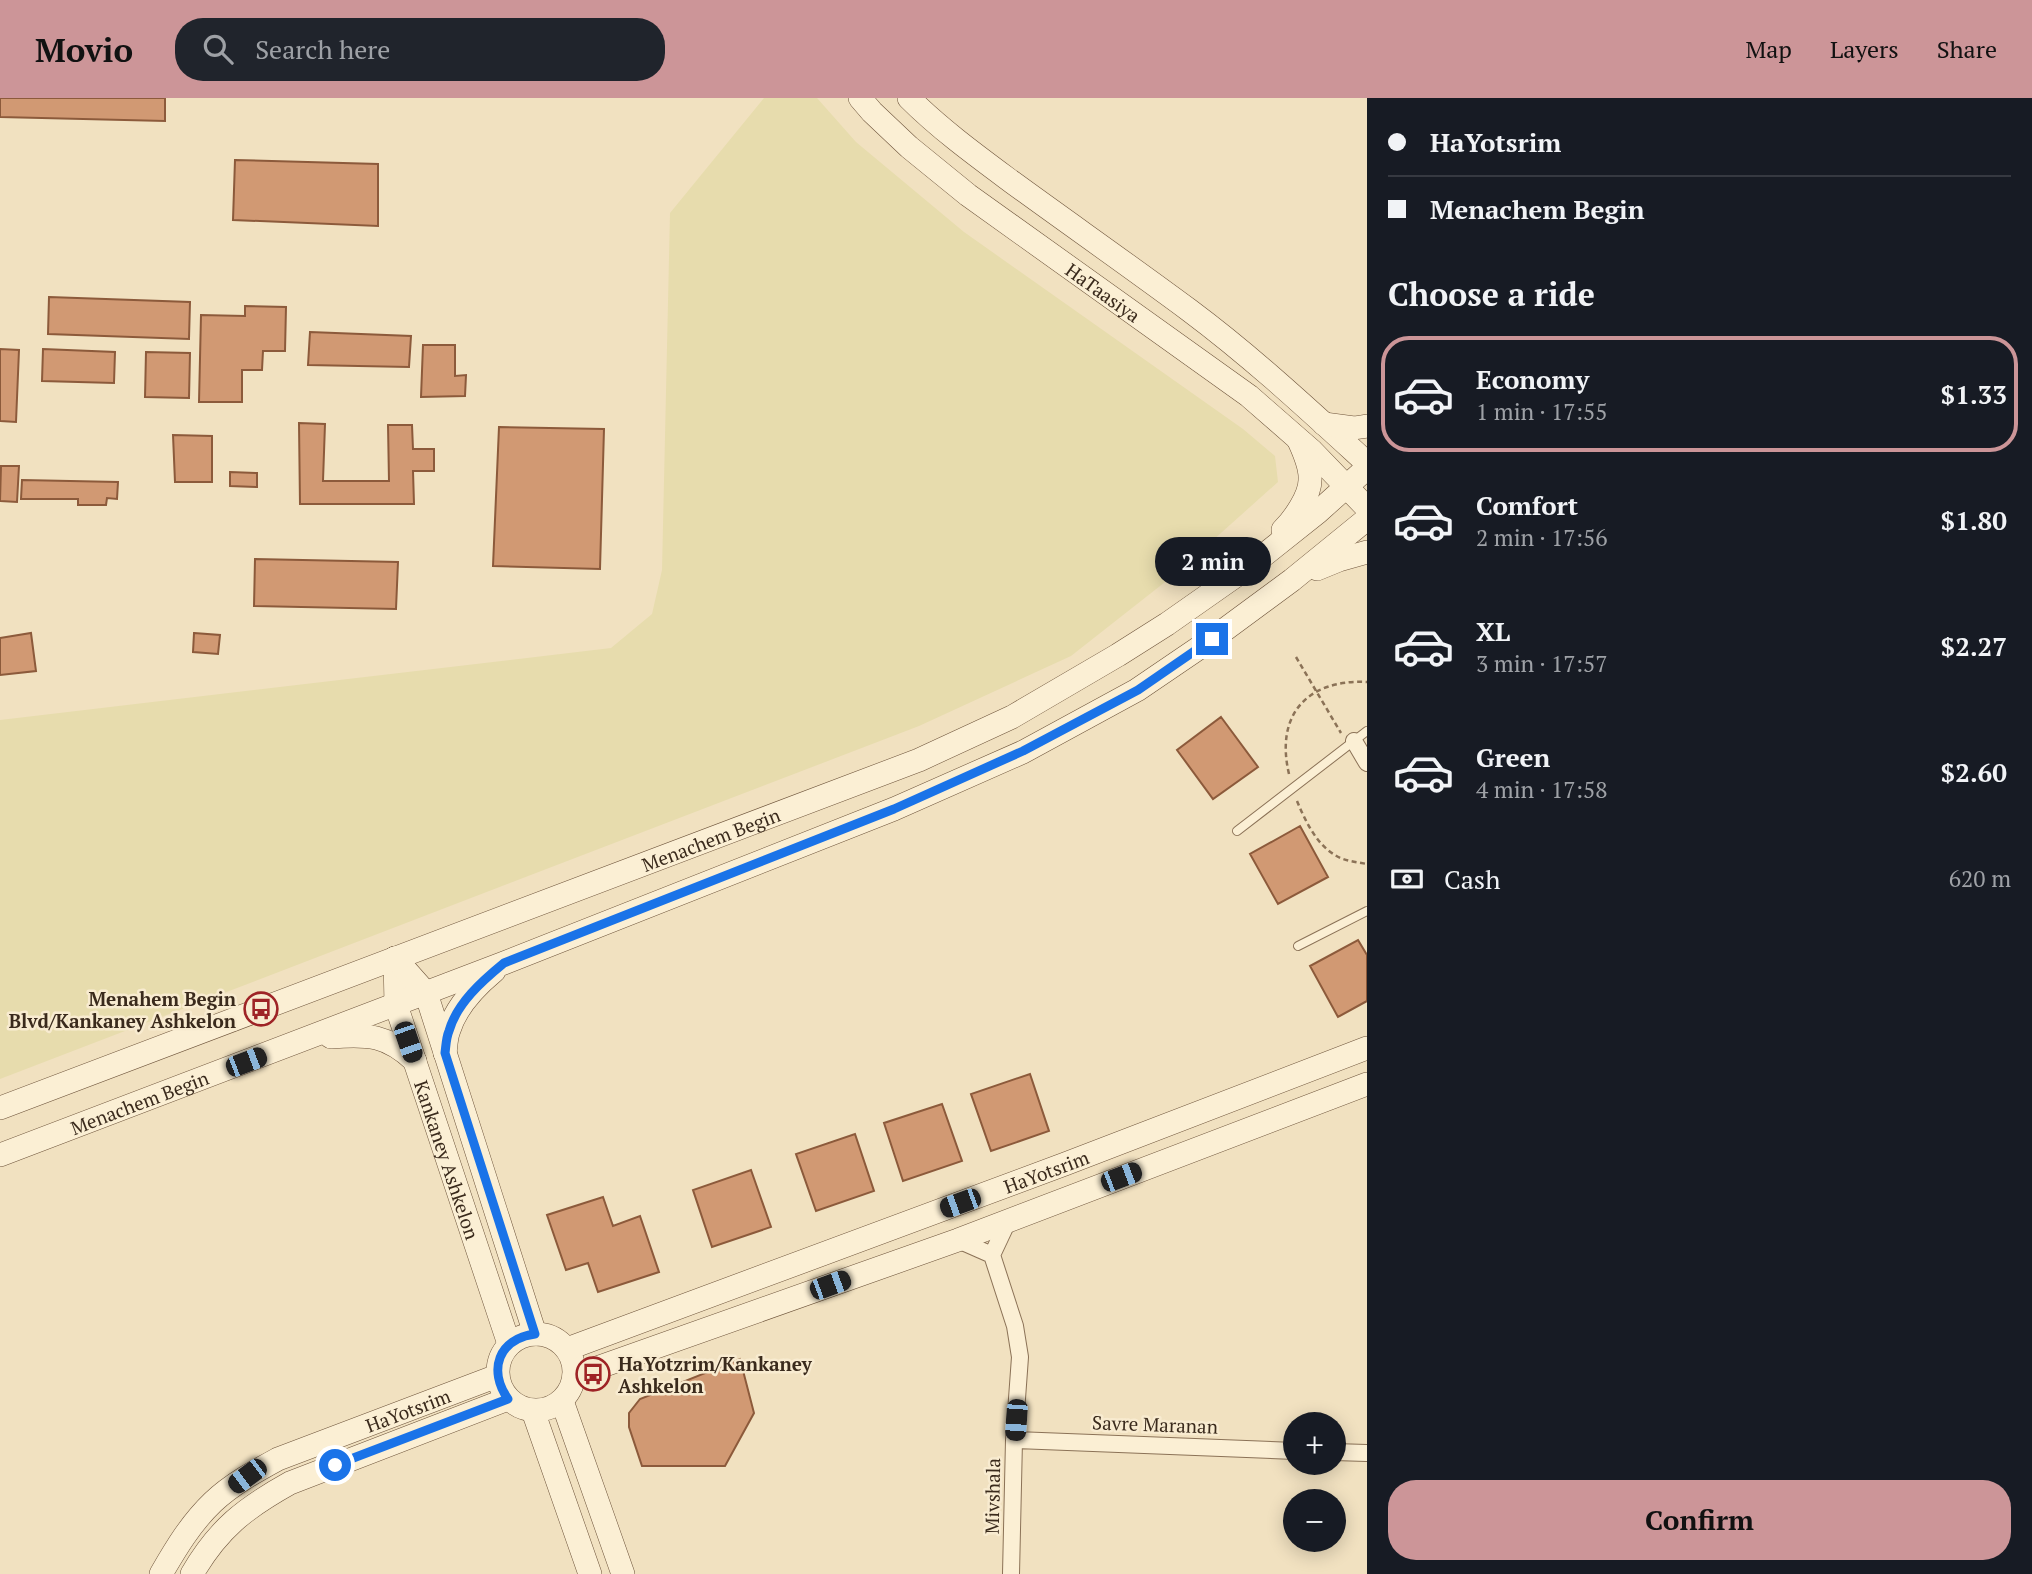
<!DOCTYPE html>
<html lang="en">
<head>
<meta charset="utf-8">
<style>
  body { margin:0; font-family:"PT Serif",serif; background:#20242c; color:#f1f3f6; height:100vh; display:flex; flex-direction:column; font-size:26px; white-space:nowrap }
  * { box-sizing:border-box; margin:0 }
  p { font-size:23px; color:#9ea1a6 }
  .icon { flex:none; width:38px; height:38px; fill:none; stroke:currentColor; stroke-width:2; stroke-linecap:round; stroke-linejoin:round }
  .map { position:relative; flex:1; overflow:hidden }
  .drawer { display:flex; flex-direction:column; background:#171b24; width:665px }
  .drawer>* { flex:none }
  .top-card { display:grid; align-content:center; height:154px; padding:0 21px; background:#171b24 }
  .buttons { position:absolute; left:1283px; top:1314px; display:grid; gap:14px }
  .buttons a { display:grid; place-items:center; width:63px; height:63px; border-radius:50%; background:#171b24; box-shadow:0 4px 18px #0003; font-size:35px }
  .end { position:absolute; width:32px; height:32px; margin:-16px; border:9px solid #1a73e8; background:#fff; box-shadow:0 0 0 4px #fff }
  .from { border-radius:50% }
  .bubble { position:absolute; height:49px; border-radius:24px; background:#171b24; box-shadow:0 4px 18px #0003; font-size:23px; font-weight:700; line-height:49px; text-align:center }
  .car { position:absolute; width:21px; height:42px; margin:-21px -10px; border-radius:9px; box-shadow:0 0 5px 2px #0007; background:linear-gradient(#222 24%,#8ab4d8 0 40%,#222 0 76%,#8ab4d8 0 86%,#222 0) }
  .top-card b { display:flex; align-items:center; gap:24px; height:66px; font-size:26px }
  .top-card b+b { border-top:2px solid #363941 }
  .top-card i { width:18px; height:18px; background:#f1f3f6 }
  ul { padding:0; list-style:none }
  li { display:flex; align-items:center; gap:21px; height:116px; margin:0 14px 10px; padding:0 7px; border:4px solid transparent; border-radius:28px }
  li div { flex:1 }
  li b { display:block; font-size:26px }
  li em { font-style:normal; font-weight:700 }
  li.on { border-color:#cc9598 }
  li>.icon { width:63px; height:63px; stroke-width:1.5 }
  h2 { padding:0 21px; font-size:32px; line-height:84px }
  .pay { display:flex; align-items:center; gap:18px; height:77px; padding:0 21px; font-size:26px }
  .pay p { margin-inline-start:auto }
  .cta { display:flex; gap:14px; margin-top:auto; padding:14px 21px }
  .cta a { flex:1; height:80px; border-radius:28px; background:#cc9598; color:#111; font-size:28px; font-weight:700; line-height:80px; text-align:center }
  header { display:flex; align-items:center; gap:42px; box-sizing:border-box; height:98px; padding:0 35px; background:#cc9598; color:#111 }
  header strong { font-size:33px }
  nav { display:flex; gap:38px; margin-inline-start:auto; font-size:24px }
  .search { width:490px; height:63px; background:#20242c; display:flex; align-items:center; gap:18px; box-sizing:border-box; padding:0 24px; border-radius:28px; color:#9ea1a6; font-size:26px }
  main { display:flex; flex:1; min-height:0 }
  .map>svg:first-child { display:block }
  .farmland { fill:#e7dcad }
  .building { fill:#d19973; stroke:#8c5a3b; stroke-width:2 }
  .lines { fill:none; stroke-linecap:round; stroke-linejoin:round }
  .lane-casing { stroke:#8b7257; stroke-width:10 }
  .street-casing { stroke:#8b7257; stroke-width:18 }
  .secondary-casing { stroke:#6d533a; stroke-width:24 }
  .path { stroke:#8b7257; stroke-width:2.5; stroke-dasharray:5 3.5; stroke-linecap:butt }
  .lane { stroke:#fbefd4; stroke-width:8 }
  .street { stroke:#fbefd4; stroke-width:16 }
  .secondary { stroke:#fbefd4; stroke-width:23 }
  .route { stroke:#1a73e8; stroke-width:9 }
  .labels { text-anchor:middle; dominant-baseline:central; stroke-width:5; stroke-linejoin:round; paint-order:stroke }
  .street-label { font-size:19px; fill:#3a2a1c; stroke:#f8ebd0 }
  .poi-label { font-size:19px; font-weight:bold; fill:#3a2a1c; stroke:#f8ebd0; text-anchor:end }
</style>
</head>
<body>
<header>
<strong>Movio</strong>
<div class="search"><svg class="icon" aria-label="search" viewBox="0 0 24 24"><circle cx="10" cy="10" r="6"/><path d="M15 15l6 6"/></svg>Search here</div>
<nav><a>Map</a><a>Layers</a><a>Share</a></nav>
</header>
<main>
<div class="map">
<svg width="1367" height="1476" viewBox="0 0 1367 1476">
  <rect width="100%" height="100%" fill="#f1e1c0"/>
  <path class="farmland" d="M764 0H817L856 44 964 134 1243 331 1275 358 1278 384 1174 477 1071 558 919 628 0 981V622L611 550 652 516 662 472 670 115Z"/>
  <path class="building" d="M0 0H165V23L0 19Z
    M235 62 378 66V128L233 122Z
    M49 199 190 204 189 241 48 236Z
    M245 208 286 209 285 253H263L262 272H242V304H199L201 217 245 218Z
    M310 234 411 238 409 269 308 267Z
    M423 247H455V278L466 277 465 298 421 299Z
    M0 251 19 252 16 324 0 323Z
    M43 251 115 254 114 285 42 283Z
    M146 254 190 255 189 300 145 299Z
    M299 325 325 326 323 383H389L388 327H412L413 351H434V373H413L414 406H300Z
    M499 329 604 331 600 471 493 468Z
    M173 337 212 338V384H175Z
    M1 368H19L17 404 0 403Z
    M230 374 257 375V389L230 388Z
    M22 382 118 384 117 401 107 400 106 407H78V401H21Z
    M255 461 398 464 396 511 254 508Z
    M31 535 36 573 0 577V540Z
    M194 535 220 537 218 556 193 554Z
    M1221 619 1258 669 1213 701 1177 652Z
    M1300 728 1328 779 1278 806 1250 756Z
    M1358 842 1367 857V903L1338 919 1310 868Z
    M1030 976 1049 1033 991 1053 971 996Z
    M942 1006 962 1063 903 1083 884 1025Z
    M855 1036 874 1093 816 1113 796 1056Z
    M751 1072 771 1129 712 1149 693 1092Z
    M603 1099 613 1128 640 1118 659 1174 598 1194 588 1165 566 1172 547 1117Z
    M740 1261 754 1315 725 1368H642L629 1329V1315L640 1301Z"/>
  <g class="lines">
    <defs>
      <path id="lane" d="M1237 733 1367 633
        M1298 848 1367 813"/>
      <path id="street" d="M1354 643 1367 665
        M958 1142 992 1157 1008 1123
        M992 1157 1015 1228 1020 1259 1014 1342 1011 1476
        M1014 1342 1295 1353
        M1334 1354 1367 1355"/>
      <g id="secondary">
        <path id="s1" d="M860 0 872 14 909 49 968 97 1249 298 1312 353 1367 410"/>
        <path d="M909 0C940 31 977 58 1012 84 1071 127 1131 169 1189 212 1252 259 1309 312 1367 365"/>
        <path d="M1324 326 1354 330 1367 328"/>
        <path d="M1283 432C1294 421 1310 398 1310 382 1311 369 1304 354 1299 343"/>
        <path d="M1317 471 1339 462 1367 454"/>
        <path id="s2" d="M395 860 396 907 509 1246"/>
        <path d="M395 860 426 895 535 1236"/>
        <path d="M331 939C369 936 387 937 415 963"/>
        <path d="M445 955C446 948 446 939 449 932 456 909 476 888 494 873"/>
        <path id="s3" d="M0 1010 919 662 1012 619 1118 557 1167 526 1254 465 1318 414 1367 370"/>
        <path id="s4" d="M0 1057 504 865 894 711 1023 654 1137 592 1212 541 1292 482 1367 421"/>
        <circle cx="536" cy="1274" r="38"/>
        <path id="s5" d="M567 1251 1065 1066 1367 950"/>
        <path d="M574 1278 958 1142 1367 986"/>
        <path d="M562 1303 623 1476"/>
        <path d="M533 1313 590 1476"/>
        <path id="s6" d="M161 1476C176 1450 191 1425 213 1404 232 1386 256 1373 278 1361L497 1278"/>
        <path d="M192 1476C218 1431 245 1410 290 1385L508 1301"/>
      </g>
    </defs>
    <use href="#lane" class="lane-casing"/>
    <use href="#street" class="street-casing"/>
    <use href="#secondary" class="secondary-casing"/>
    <path class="path" d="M1296 559 1341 635
      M1289 676C1275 617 1307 581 1367 584
      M1297 703C1305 722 1316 746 1335 757 1344 763 1356 764 1367 766"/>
    <use href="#lane" class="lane"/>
    <use href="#street" class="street"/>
    <use href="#secondary" class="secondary"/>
  </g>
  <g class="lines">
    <path class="route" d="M335 1367 508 1301C488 1272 498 1241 535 1236L445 955C446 948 446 940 449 933 457 905 482 883 504 865L894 711 1023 653 1138 592 1212 541"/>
  </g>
  <defs>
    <symbol id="bus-ring" viewBox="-11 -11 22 22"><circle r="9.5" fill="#f8ebd0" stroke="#9e2326" stroke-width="1.5"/><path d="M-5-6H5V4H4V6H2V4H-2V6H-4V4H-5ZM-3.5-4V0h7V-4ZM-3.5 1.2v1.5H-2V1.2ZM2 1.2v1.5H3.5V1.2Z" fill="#9e2326"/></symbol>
  </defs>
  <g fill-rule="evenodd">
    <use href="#bus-ring" x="242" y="892" width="38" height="38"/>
    <use href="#bus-ring" x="574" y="1257" width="38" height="38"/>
  </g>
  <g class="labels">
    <g class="street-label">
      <text stroke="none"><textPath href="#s1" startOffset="312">HaTaasiya</textPath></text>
      <text stroke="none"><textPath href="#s3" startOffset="760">Menachem Begin</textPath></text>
      <text stroke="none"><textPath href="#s4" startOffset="149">Menachem Begin</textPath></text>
      <text stroke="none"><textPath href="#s2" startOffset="210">Kankaney Ashkelon</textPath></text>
      <text stroke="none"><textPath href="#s5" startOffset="511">HaYotsrim</textPath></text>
      <text stroke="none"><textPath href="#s6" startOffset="306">HaYotsrim</textPath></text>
      <text transform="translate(1155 1326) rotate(2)">Savre Maranan</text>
      <text transform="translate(992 1398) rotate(-89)">Mivshala</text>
    </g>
    <g class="poi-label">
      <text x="236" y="900">Menahem Begin<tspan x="236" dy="22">Blvd/Kankaney Ashkelon</tspan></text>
      <text x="618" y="1265" text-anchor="start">HaYotzrim/Kankaney<tspan x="618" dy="22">Ashkelon</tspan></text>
    </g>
  </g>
</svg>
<div class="buttons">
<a>+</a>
<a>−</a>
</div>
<i class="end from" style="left:335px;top:1367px"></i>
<i class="end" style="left:1212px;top:541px"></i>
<div class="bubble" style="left:1155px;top:439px;width:116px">2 min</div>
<i class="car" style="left:408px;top:944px;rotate:161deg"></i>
<i class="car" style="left:246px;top:964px;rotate:69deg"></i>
<i class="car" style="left:1121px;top:1079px;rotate:69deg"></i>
<i class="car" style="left:960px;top:1105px;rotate:250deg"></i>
<i class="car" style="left:830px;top:1187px;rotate:70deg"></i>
<i class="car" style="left:1016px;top:1322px;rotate:184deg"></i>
<i class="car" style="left:247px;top:1378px;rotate:233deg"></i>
</div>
<section class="drawer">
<div class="top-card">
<b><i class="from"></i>HaYotsrim</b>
<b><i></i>Menachem Begin</b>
</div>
<h2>Choose a ride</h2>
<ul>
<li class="on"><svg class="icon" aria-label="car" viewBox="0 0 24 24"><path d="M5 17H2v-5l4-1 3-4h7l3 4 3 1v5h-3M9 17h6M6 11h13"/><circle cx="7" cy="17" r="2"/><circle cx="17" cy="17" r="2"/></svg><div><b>Economy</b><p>1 min · 17:55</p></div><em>$1.33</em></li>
<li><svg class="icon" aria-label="car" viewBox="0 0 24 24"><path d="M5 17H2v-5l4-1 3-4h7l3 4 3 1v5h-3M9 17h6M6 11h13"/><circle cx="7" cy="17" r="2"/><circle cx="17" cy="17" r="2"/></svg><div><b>Comfort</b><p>2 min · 17:56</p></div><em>$1.80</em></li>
<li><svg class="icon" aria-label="car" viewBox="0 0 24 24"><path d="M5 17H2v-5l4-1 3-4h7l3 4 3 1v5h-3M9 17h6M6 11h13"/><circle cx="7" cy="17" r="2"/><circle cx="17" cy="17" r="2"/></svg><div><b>XL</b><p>3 min · 17:57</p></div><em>$2.27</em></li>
<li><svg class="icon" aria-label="car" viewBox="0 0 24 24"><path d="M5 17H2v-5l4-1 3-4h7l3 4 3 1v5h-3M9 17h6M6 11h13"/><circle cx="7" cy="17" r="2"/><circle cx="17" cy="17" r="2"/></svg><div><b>Green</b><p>4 min · 17:58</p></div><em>$2.60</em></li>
</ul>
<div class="pay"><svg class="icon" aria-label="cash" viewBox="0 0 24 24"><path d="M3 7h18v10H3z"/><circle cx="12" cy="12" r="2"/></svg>Cash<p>620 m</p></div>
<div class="cta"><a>Confirm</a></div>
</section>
</main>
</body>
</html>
